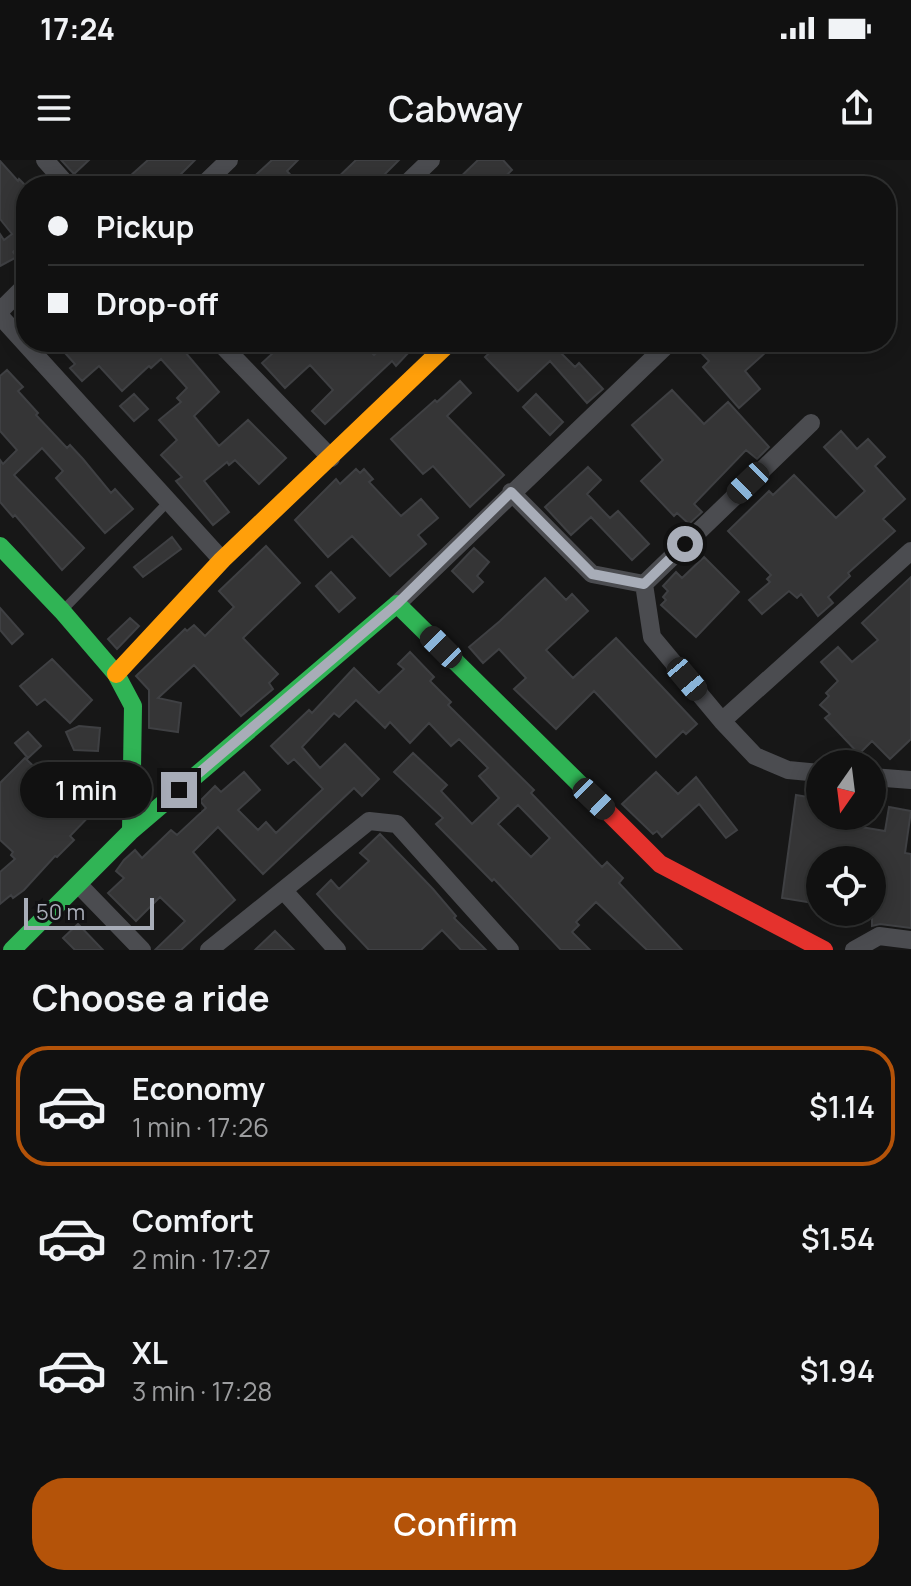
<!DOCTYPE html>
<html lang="en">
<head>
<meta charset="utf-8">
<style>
  body { margin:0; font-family:Manrope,sans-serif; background:#1a1a1a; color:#f1f3f6; height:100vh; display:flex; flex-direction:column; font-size:30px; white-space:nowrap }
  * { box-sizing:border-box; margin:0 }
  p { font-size:26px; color:#9c9d9f }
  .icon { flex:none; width:44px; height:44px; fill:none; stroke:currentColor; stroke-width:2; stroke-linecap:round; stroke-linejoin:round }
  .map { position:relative; height:790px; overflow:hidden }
  .details { display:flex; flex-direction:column; background:#111; flex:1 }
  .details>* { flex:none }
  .banner { position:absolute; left:16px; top:16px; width:880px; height:176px; border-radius:32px; box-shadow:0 4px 20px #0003,0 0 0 2px #303131; display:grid; align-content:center; height:176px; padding:0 32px; background:#111 }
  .needle { width:52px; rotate:194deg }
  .controls { position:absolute; left:806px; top:590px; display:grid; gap:16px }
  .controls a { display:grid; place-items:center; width:80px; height:80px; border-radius:50%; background:#111; box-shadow:0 4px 20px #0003,0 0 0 2px #303131; font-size:40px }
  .scale { position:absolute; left:24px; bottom:20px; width:130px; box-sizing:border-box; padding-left:8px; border:4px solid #a8adb8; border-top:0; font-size:22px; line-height:28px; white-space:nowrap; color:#a8adb8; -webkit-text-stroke:6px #111113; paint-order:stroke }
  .end { position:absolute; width:36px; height:36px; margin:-18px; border:10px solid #a8adb8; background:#111; box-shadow:0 0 0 4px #111 }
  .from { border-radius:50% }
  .bubble { position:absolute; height:56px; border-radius:28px; background:#111; box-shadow:0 4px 20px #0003,0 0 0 2px #303131; font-size:26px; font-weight:600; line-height:56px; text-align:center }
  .car { position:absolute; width:24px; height:48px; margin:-24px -12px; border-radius:10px; box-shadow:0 0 6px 2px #0007; background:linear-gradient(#222 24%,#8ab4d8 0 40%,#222 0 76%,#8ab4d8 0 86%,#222 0) }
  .banner b { display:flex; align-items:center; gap:28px; height:76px; font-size:30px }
  .banner b+b { border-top:2px solid #303131 }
  .banner i { width:20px; height:20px; background:#f1f3f6 }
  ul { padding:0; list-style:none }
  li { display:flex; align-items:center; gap:24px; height:120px; margin:0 16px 12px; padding:0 16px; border:4px solid transparent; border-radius:32px }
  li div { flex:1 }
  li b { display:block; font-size:30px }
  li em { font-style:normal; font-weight:600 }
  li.selected { border-color:#b45309 }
  li>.icon { width:72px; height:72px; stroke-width:1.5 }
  h2 { padding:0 32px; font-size:36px; line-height:96px }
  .button { display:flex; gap:16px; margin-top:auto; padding:16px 32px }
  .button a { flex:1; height:92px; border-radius:32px; background:#b45309; color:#fff; font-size:32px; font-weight:600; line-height:92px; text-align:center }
  .status { display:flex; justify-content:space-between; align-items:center; height:56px; padding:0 40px; background:#111; direction:ltr }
  .status svg { height:22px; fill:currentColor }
  header { display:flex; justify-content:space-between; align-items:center; height:104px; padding:0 32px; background:#111; font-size:36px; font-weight:600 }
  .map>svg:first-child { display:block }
  .building { fill:#353536; stroke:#3f4043; stroke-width:2; fill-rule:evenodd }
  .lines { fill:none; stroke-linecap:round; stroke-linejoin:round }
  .lane { stroke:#4b4c50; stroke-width:9 }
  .street { stroke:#4b4c50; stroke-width:18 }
  .fast { stroke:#30b455; stroke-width:18 }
  .slow { stroke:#ff9f0a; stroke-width:18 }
  .jam { stroke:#e5322d; stroke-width:18 }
  .route { stroke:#a8adb8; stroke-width:10 }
</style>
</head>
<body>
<div class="status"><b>17:24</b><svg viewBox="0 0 49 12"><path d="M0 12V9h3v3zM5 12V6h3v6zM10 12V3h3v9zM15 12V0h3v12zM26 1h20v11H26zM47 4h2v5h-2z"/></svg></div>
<header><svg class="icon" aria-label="menu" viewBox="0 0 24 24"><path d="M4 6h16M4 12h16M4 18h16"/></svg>Cabway<svg class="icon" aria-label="share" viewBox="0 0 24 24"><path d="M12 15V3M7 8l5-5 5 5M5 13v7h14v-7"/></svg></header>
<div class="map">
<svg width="911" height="790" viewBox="0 0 911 790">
  <rect width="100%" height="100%" fill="#171717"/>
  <path class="building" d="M61 0H89L74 14Z
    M148 0H195L175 20 172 17 162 26H139L130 16Z
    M272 0H298L287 11 295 20 288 26H244Z
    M356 0H399L373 26H329Z
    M478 0H503L512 10 495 26H451Z
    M0 1 18 21 19 19 26 26V86L22 83 13 92 17 97 0 106V74L4 80 12 74 0 59Z
    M55 182H196L185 192 219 232 194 256 219 286 248 260 286 298 259 324 235 300 229 305 227 302 204 321 229 352 213 365 176 321 182 317 161 295 177 280 159 260 181 242 177 238 187 228 161 199 151 208 149 206 122 231 99 206 82 221 70 208 75 204Z
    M285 182H362L374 195 388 182H401L410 191 396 206 392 201 325 264 312 251 333 230 310 205 285 228 262 203Z
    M501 182H550L575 207 579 203 603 229 587 243 550 201 518 231 485 197Z
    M691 182H757L766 192 745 211 760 229 739 248 703 207 709 201Z
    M7 210 23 227 18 231 38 253 36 255 67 288 70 285 83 299 111 333 115 329 133 349 105 373 56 318 63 311 42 288 14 315 84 388 62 410 15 355 13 357 0 342V300L3 304 17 290 0 271V216Z
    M460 221 471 233 447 256 504 315 470 347 433 306 423 314 391 279 435 240 437 242Z
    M672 230 704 264 728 242 769 287 757 299 746 290 694 344 702 352 689 364 677 353 674 356 641 321 663 300 632 265Z
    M134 234 148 249 134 261 120 246Z
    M536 234 563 262 550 275 523 247Z
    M841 271 857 289 868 279 885 297 875 306 905 339 883 359 895 371 848 413 850 416 828 437 833 443 818 456 801 434 797 438 789 431 762 454 749 440 770 422 767 419 771 415 728 371 769 331 773 335 794 315 836 358 865 331 824 287Z
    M588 307 601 320 587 334 610 358 618 351 649 384 632 400 591 357 571 375 545 347Z
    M356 309 360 313 364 309 373 319 369 322 401 356 421 339 438 358 418 375 426 384 390 416 352 376 328 397 295 360 336 319 340 324Z
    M172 377 181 389 143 417 134 407Z
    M266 386 300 423 243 478 278 514 269 523 273 529 241 556 194 505 158 538 181 543 178 572 149 568V530L136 516 185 469 187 471 194 465 205 476 234 447 219 431Z
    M474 388 489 402 477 416 483 422 473 432 452 411Z
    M704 397 739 432 696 477 661 445 666 440 663 437 668 431 663 426 676 412 682 418Z
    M331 412 355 438 339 452 316 426Z
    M911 417V579L890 599 872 581 859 594 825 558 830 554 820 545 829 536 826 533 838 521 821 502 838 487 852 502 878 480 862 463Z
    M545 418 566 440 572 434 588 451 546 490 573 518 616 478 697 564 686 574 683 571 656 597 594 531 556 569 514 529 526 518 499 489 483 503 469 487 500 461Z
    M0 448 23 474 12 484 0 470Z
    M130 458 139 466 117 489 108 479Z
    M410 492 434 517 430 521 451 542 448 545 534 630 531 633 602 707 607 702 623 718 619 723 682 790H647L596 742 576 762 579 765 572 772 590 790H561L494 719 492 721 436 664 443 658 394 612 413 593 447 625 441 631 472 664 499 638 479 616 488 608 459 579 451 586 429 563 410 583 390 562 385 568 356 540 339 557 334 553 302 587 320 608 345 584 379 619 362 636 354 628 263 714 218 667 193 692 235 740 181 790H155L185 761 160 737 136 761 108 733 124 718 116 711 124 700 135 690 142 698 171 670 177 675 206 648 200 641 215 626 221 632 244 612 260 630 238 650 258 670 266 662 276 673 323 629 294 599 288 604 271 586 309 550 312 553 354 508 379 533 404 509 398 504ZM518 645 550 678 531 697 498 664Z
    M52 499 92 540 70 563 45 539 37 545 20 526Z
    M79 566 100 568 98 591 74 590 66 572Z
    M28 572 41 586 28 598 15 583Z
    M25 598 48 620 58 610 97 648 70 676 74 680 57 697 55 696 24 730 13 738 11 735 0 744V712L15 699 11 695 13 692 0 680V623Z
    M656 612 678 634 696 617 737 670 726 678 699 644 662 677 657 671 653 674 622 644Z
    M796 635 820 639V656H850L849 665 885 671 889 647 911 651 905 693 911 694V768L880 764 872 766V700H820V744L782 738Z
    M380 674 433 729 456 756 454 758 486 790H461L442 770 421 790H369L335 754 317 734 331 720 339 729 369 701 360 693Z
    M78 764 103 790H75L63 778Z
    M275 771 294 790H255Z"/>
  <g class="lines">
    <path class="lane" d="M64 449 169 341"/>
    <path class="street" d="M45 0 68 26
      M202 26 229 0
      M404 26 431 0
      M0 151 26 125
      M0 156 222 400
      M219 182 331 298
      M511 332 592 414 644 424 652 477 722 561 755 596 788 610 820 613
      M644 424 811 263
      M397 444 670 182
      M722 561 911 391
      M872 617 911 620
      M79 725 142 790
      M284 731 337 790
      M209 790 369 661 397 664 510 790
      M854 790 879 776 911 780"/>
    <path class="fast" d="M0 386 62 451 116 514 133 546 131 671 12 790
      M131 671 397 444 599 643"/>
    <path class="slow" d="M116 514 222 400 450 182"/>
    <path class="jam" d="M599 643 660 704 824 790"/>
  </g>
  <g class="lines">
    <path class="route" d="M179 630 397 444 511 332 592 414 644 424 685 384"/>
  </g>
</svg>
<div class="controls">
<a><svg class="needle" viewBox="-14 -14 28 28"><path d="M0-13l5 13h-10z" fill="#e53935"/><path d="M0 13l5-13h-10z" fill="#9c9d9f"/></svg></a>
<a><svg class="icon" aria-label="locate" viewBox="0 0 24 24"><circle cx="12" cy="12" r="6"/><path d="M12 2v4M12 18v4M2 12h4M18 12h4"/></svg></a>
</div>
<div class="scale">50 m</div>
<i class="end from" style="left:685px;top:384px"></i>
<i class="end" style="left:179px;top:630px"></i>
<div class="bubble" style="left:20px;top:602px;width:132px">1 min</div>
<i class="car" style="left:748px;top:323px;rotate:226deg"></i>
<i class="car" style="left:441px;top:487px;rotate:315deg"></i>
<i class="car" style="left:687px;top:519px;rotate:140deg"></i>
<i class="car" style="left:594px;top:639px;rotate:134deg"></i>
<div class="banner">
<b><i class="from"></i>Pickup</b>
<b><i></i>Drop-off</b>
</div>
</div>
<section class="details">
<h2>Choose a ride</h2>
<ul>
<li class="selected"><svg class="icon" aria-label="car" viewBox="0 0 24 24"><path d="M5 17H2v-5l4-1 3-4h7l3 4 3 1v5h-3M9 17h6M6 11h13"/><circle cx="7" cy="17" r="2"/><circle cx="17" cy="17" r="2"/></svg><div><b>Economy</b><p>1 min · 17:26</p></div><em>$1.14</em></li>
<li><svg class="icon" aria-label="car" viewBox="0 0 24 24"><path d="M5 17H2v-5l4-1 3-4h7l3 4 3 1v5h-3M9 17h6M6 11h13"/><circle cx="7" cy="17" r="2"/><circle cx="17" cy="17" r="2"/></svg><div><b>Comfort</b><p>2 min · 17:27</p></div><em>$1.54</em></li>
<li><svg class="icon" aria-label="car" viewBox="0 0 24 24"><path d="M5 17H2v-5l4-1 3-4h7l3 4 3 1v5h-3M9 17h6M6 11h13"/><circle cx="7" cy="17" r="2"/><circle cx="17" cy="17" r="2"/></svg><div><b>XL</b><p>3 min · 17:28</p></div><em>$1.94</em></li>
</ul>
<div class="button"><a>Confirm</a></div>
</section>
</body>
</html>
